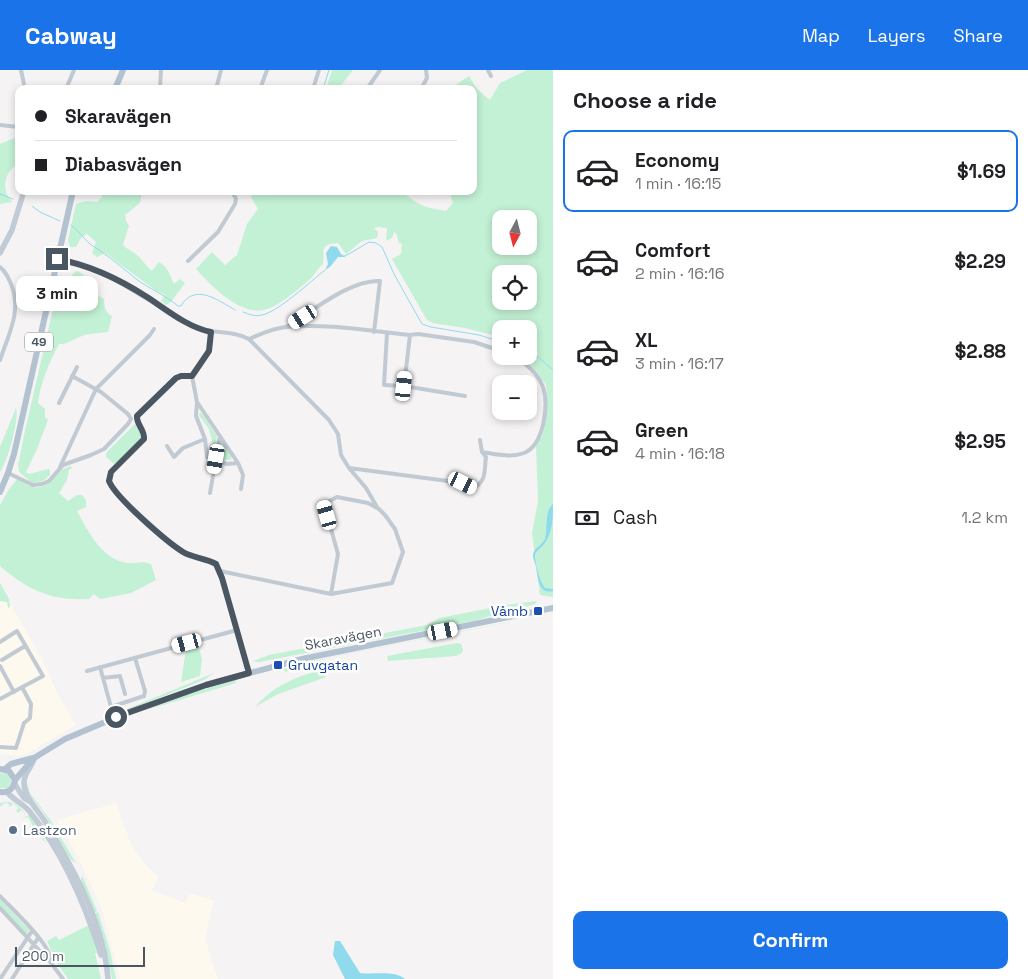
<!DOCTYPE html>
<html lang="en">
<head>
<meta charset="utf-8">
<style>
  body { margin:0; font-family:"Space Grotesk",sans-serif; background:#f2f2f2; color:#202124; height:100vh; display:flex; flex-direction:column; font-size:19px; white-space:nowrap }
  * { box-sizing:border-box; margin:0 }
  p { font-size:16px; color:#757577 }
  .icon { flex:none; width:28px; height:28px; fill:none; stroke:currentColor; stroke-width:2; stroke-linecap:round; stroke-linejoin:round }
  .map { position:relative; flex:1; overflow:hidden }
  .drawer { display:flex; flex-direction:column; background:#fff; width:475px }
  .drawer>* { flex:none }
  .guide { position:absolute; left:15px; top:15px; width:462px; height:110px; border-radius:10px; box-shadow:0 2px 8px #0003; display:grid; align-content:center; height:110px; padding:0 20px; background:#fff }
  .needle { width:32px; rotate:187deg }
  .tools { position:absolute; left:492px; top:140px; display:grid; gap:10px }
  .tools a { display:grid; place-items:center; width:45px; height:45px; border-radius:10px; background:#fff; box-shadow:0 2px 8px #0003; font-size:25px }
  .scale { position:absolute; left:15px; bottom:12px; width:130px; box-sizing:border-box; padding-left:5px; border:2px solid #4a5661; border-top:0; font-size:14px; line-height:18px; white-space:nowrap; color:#4a5661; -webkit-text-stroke:4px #fff; paint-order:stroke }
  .end { position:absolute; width:22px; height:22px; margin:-11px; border:6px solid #4a5661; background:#fff; box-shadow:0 0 0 2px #fff }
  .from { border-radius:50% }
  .bubble { position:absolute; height:35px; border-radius:10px; background:#fff; box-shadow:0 2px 8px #0003; font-size:16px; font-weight:700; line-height:35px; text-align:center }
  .car { position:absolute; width:15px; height:30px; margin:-15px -8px; border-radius:6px; box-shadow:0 0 4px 1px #0007; background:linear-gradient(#fff 24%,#345 0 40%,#fff 0 76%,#345 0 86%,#fff 0) }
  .guide b { display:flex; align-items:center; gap:18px; height:48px; font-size:19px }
  .guide b+b { border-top:1px solid #e0e0e0 }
  .guide i { width:12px; height:12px; background:#202124 }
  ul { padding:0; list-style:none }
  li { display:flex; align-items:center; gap:15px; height:82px; margin:0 10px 8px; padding:0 10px; border:2px solid transparent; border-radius:10px }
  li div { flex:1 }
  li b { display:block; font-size:19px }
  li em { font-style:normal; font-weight:700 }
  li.selected { border-color:#1a73e8 }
  li>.icon { width:45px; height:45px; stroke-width:1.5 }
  h2 { padding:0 20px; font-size:22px; line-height:60px }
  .pay { display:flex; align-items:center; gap:12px; height:55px; padding:0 20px; font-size:19px }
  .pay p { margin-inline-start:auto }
  .primary-button { display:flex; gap:10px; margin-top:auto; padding:10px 20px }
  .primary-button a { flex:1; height:58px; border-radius:10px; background:#1a73e8; color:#fff; font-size:20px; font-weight:700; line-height:58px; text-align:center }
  header { display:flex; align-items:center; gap:30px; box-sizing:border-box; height:70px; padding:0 25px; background:#1a73e8; color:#fff }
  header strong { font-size:24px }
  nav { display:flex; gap:28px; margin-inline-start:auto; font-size:18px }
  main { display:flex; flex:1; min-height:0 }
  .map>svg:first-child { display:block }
  .commercial { fill:#fdf9ef }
  .green { fill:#c3f1d5; fill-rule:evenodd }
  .water { fill:#90daee }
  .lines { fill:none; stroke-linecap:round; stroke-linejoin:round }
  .stream { stroke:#90daee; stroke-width:1 }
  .street { stroke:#c1cad2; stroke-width:4 }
  .secondary { stroke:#c1cbd6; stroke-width:5.5 }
  .primary { stroke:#b3c2d1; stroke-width:6 }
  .route { stroke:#4a5661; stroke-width:6 }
  .transit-dot { fill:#1a4fb4; stroke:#fff; stroke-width:2 }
  .service-dot { fill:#5c6f8a; stroke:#fff; stroke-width:2 }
  .labels { text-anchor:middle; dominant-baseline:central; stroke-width:5; stroke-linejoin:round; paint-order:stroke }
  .shield { fill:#fff; stroke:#808990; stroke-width:1 }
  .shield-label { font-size:12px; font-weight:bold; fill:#4a5661 }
  .transit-label { font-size:14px; fill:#164399; stroke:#fff; text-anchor:end }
  .street-label { font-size:14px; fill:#4a5661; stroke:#fff }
  .service-label { font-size:14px; fill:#4e5e75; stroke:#fff; text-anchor:start }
</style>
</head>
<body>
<header>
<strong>Cabway</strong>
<nav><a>Map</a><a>Layers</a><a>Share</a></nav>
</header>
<main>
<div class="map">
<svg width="553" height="909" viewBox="0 0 553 909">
  <rect width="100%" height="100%" fill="#f5f3f3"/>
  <path class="commercial" d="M0 519H2L42 589 59 626 76 655 28 683 19 686 0 684Z
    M116 733 131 774 145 794 159 807 152 820 185 833 190 823 214 831 205 868 218 909H120L101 837 80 792 57 750Z"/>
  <path class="green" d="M332 0H353L338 19H326Z
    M527 0H553V527L540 525 532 463 538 431 536 375 543 364 547 338 546 315 537 302 526 291 538 283 529 279V259H501V267L465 258 433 253 427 250 392 189 401 184 402 174 399 173 397 165 394 162 392 168 386 171 387 158 378 157 374 158 378 162 377 168 362 171 346 184 338 173C319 174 325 180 323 194 317 199 314 206 308 211 299 219 278 236 267 239 241 248 211 215 196 199L212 182 225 195 237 185 247 154 258 139 251 127 252 121H367L376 124 381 121H402C417 135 426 138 446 141L453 133 449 121H474V19H452L457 14 469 6 477 19 490 30 500 13ZM501 149H529V176H501ZM501 204H529V231H501Z
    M19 66V94C9 97 3 111 6 121 6 125 11 129 12 132L0 134V74Z
    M100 121H140L142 123 140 133 125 145 126 151 129 156 123 175C128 180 132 181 137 185 142 189 146 196 152 201L159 192C170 199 169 204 174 214L180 209 185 213 171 232 166 235 161 231 165 225 155 220 105 183 97 187 92 183 96 172 87 164 81 168 76 177H70L68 170 76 134 86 131 97 132 102 127Z
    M76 201C88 204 86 212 90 221L104 229C104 237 105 242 112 246L108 262C100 263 90 263 82 266 74 268 68 275 59 274 49 293 41 311 38 333L45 339V347L48 350 37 379 26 402 29 404 48 399 50 400V405L43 411 32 413 19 402 18 396 24 365 57 222Z
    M16 338C20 347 7 394 0 402V377Z
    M201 342 217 366 215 382 209 359 199 345Z
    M135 354 140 361 141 369 126 385 114 394 106 387V383Z
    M221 372 232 387 230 390H223L219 385Z
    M71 396 72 398 69 400 67 410 59 423 68 431 77 425H82L86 430V437L77 441C88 461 102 490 128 493 136 494 142 490 151 494L156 510 131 523 100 529 94 524 89 529C51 531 28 520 0 496V435L9 419 17 409C52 431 45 403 71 396Z
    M0 513 9 529 10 537 8 538 7 532 0 531Z
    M537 531 535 534 473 551 259 592 253 591 269 585 427 555 439 548 506 535Z
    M553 543 328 588 285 602 284 599 299 594Z
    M457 573 461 574 463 580 462 583 456 586 388 591 387 586Z
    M199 578 202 589 200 606 181 612 186 580Z
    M318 601 323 603 326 607 278 624 255 637C271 618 294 607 318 601Z
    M214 603 204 610 128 640 127 639Z
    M236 610V613L143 641 198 621Z
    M0 703 7 704C11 709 13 714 7 718H0Z
    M27 705V713L30 723 49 748 76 793 70 789 44 743 32 728 26 717Z
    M9 732C17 733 22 739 27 746L29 745 43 763H41L46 773 39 766H38L28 747 22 749 27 746 21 740 18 743 16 740 19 738 13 733 10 737 8 733 2 734V737L0 735V733Z
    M82 805 97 841 94 843 81 811Z
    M0 829 29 860 28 864 25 863 0 836Z
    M98 842 110 881 116 909H112L105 876 94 844Z
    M89 855 97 883H95L101 909H68L57 893 47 871 56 866 59 870Z"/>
  <path class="water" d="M331 176 337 177 341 184 346 187H338L330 197 325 200 328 194 326 183Z
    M553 434C553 445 553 461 546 471 544 476 538 479 535 484 535 492 539 511 545 518L553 519V521C538 525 538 507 536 497 535 492 533 490 533 485 534 477 542 476 545 469 548 458 544 441 553 434Z
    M335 871H340L360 903C374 905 394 900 405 909H345L333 885Z"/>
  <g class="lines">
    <path class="stream" d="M323 19 329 0
      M0 124 13 129
      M32 136 40 142 60 151
      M71 155C78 160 83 168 90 174 104 183 117 193 130 204 144 217 163 223 178 236H181C195 212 219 231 235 240
      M344 186 349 184 369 172 376 173 382 177 394 204 422 254 431 257 479 265 501 272
      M243 242C249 244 255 247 262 245 278 242 311 211 325 200
      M529 282 537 286 553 300"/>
    <path class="street" d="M21 0 25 19
      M488 0 491 6
      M66 19 74 0
      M160 19 161 0
      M216 19 221 0
      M260 19 267 0
      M313 19 319 0
      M367 19 380 0
      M421 19 427 8 426 0
      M0 55 19 57
      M57 189 94 199 107 205 196 258C214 264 232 260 249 269L329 350 338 364 341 385 349 398 463 413 474 418C487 410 484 401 486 387L482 382
      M188 191 218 162 235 134 236 129 232 121
      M0 197C6 202 8 207 11 214 22 241 9 263 0 290
      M286 257C311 242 351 209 380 211L374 262
      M211 262 209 281 192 306H181L176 308 137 345C136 354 145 360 144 369L111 402 109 411C115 427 167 472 183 482 193 488 206 488 216 494L220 501 249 603
      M387 263 384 315 404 316 410 265
      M249 269C261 264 273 258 286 257 326 253 370 261 410 265L418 264 474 272 501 281
      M192 306 197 332 238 393 243 405 241 419
      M404 316 465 326
      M197 332 196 346 205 369 207 387 227 394 238 393
      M59 333 77 297
      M480 370 482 382C495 384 511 388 524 383 544 375 549 335 543 317 538 303 526 294 514 286
      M167 376 174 387 183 378 205 369
      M60 397 96 319 150 265 154 259
      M349 398 366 418 377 437
      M8 403 33 415 42 414 49 411 63 395 91 385 104 379 128 354 131 349 128 344 101 322 72 306
      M210 423 220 366
      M220 501 331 524 392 513 403 482 395 459 385 445 379 439 368 433 337 427 324 434 338 484 331 524
      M0 572 17 561 43 606 0 629
      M2 590 25 576
      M0 596 14 622
      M100 597 111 637 144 626 145 621 135 588
      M87 601 237 560
      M103 608 120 606 125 624
      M0 677 16 678 24 653 30 648 31 634 22 617
      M0 826C12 839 54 877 51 893
      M0 838 51 893 63 909
      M0 909 32 861
      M12 909 38 868"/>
    <path class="secondary" d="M0 183 12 160 24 121
      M34 689C32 697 23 704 24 713 24 727 39 741 46 753 53 764 59 775 65 786 86 823 105 867 108 909
      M14 713 24 728 31 732
      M7 722C13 730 23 733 30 742 64 784 85 834 101 885"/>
    <path class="primary" d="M115 19 123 0
      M0 422 8 403 14 384 73 121
      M0 699 9 701 15 710C14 718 9 723 0 722
      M5 699 11 694 33 688
      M15 710 34 688 65 669 129 642 206 615 302 589 553 538"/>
  </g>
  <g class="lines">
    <path class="route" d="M57 189C90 195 119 209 147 227 167 240 187 257 211 262L209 281 192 306H181L176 308 137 346C136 354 145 360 144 369L111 402 109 411C115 427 167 472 183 482 193 488 205 488 216 494L222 508 249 603 206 615 116 647"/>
  </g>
  <g class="transit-dot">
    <rect x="533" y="536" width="10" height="10" rx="2.5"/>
    <rect x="273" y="590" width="10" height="10" rx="2.5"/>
  </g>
  <circle class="service-dot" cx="13" cy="760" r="5"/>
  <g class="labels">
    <rect class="shield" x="25" y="262.5" width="28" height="19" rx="4"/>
    <g class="shield-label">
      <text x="39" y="272">49</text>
    </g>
    <g class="transit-label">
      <text x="528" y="541">Våmb</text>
      <text x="288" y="595" text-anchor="start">Gruvgatan</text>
    </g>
    <g class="street-label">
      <text transform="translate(343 568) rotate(-11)">Skaravägen</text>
    </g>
    <g class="service-label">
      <text x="23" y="760">Lastzon</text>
    </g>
  </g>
</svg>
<div class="tools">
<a><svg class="needle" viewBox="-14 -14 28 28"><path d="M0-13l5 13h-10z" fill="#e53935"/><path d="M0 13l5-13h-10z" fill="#757577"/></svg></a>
<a><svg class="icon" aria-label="locate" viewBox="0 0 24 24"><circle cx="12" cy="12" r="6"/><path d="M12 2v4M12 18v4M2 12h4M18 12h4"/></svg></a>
<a>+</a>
<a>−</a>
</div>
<div class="scale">200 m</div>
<i class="end from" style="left:116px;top:647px"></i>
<i class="end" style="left:57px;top:189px"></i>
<div class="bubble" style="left:16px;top:206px;width:82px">3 min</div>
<i class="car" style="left:303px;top:247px;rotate:238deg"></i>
<i class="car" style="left:404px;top:316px;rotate:6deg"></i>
<i class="car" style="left:216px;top:389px;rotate:190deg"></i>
<i class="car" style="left:463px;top:413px;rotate:116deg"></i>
<i class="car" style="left:327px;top:445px;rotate:344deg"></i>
<i class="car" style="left:443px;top:561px;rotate:79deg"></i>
<i class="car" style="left:187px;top:573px;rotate:255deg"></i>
<div class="guide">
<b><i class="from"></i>Skaravägen</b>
<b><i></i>Diabasvägen</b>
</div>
</div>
<section class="drawer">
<h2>Choose a ride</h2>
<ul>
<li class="selected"><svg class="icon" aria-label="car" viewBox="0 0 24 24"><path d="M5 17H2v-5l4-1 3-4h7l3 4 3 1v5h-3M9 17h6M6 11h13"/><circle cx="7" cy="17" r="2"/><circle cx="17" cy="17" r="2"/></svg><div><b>Economy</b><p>1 min · 16:15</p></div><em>$1.69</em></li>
<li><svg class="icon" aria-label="car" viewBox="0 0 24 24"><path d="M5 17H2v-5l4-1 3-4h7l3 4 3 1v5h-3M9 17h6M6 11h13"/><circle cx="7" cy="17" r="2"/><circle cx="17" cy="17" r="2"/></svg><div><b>Comfort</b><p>2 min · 16:16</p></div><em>$2.29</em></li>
<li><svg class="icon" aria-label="car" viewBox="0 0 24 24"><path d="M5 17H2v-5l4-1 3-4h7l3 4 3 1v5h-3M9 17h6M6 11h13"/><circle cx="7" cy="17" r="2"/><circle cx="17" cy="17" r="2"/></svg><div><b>XL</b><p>3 min · 16:17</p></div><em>$2.88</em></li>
<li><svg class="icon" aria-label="car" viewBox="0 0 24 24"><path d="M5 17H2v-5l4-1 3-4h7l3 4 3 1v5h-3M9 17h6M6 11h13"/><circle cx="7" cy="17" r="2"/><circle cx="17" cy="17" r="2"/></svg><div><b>Green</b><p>4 min · 16:18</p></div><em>$2.95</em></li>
</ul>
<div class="pay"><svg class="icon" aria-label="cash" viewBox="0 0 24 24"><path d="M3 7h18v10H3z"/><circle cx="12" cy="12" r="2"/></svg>Cash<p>1.2 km</p></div>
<div class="primary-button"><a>Confirm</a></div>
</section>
</main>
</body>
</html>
